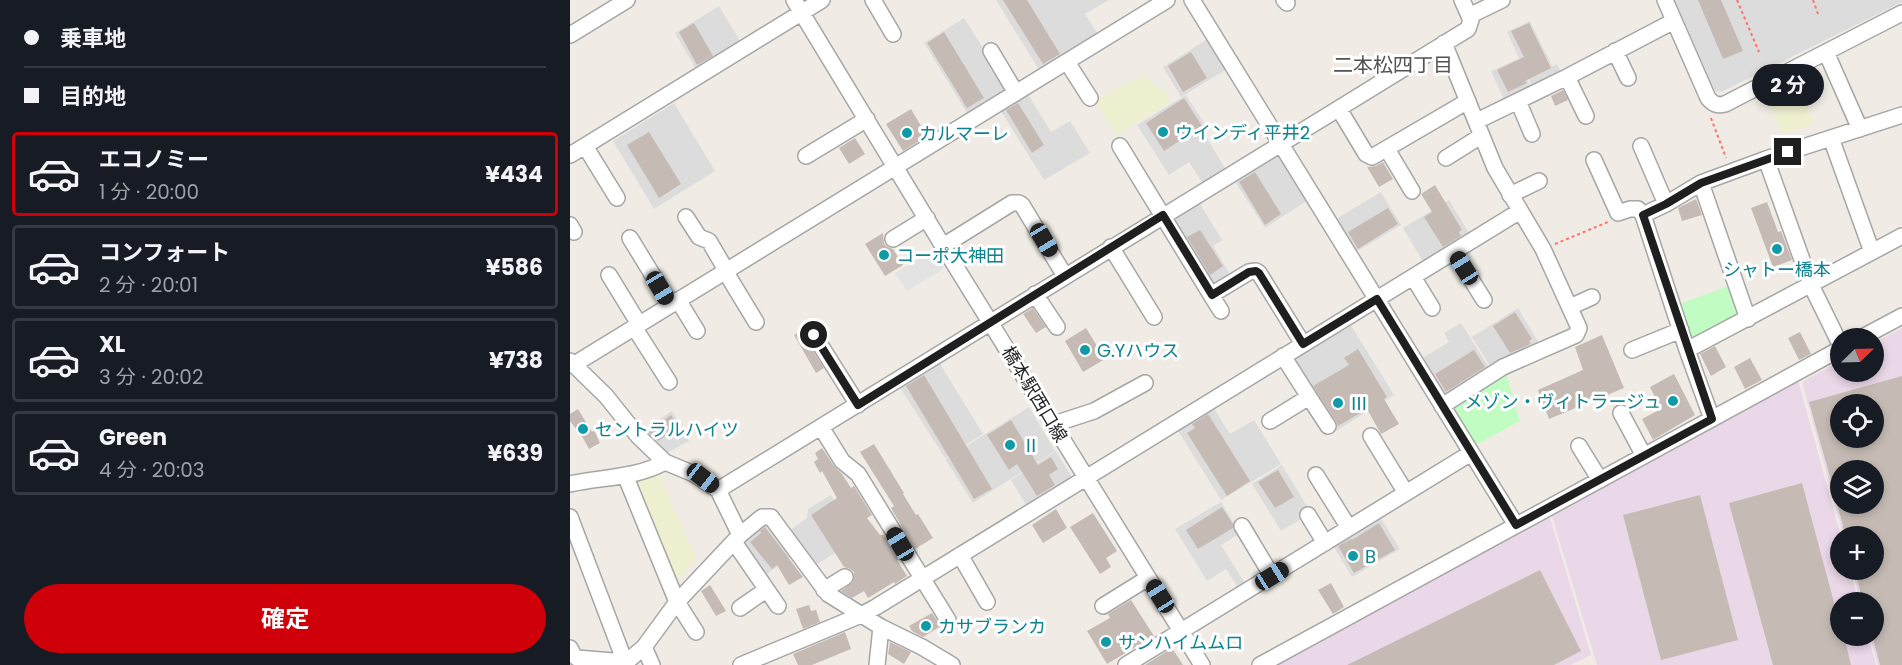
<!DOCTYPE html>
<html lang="ja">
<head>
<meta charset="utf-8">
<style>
  body { margin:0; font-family:Poppins,"Noto Sans JP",sans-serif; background:#20242c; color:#f1f3f6; height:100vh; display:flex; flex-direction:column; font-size:22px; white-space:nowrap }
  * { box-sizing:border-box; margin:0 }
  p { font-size:20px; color:#9ea1a6 }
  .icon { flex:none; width:33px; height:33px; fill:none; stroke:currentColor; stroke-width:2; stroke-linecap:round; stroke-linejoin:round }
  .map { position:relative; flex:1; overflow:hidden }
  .sheet { display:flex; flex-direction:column; background:#171b24; width:570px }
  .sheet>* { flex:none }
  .top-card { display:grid; align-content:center; height:132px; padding:0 24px; background:#171b24 }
  .needle { width:39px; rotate:67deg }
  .fabs { position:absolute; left:1260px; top:328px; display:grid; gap:12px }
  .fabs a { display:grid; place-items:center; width:54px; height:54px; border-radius:50%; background:#171b24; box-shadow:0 3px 9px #0003; font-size:30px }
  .end { position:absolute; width:27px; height:27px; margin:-14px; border:8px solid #1f1f1f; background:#fff; box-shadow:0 0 0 3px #fff }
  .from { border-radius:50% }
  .bubble { position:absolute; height:42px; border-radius:21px; background:#171b24; box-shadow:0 3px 9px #0003; font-size:20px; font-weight:700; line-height:42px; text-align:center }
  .car { position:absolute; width:18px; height:36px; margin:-18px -9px; border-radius:8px; box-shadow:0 0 4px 2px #0007; background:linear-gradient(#222 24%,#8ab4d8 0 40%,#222 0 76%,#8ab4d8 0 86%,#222 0) }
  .top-card b { display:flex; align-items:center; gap:21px; height:57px; font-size:22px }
  .top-card b+b { border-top:2px solid #363941 }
  .top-card i { width:15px; height:15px; background:#f1f3f6 }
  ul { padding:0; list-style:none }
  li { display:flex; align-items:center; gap:18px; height:84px; margin:0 12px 9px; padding:0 12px; border:3px solid #363941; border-radius:6px }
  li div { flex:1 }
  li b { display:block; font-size:22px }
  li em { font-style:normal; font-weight:700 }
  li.active { border-color:#cf000a }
  li>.icon { width:54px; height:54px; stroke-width:1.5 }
  .primary-button { display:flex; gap:12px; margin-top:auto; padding:12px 24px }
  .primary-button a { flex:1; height:69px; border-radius:36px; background:#cf000a; color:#fff; font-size:24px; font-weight:700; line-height:69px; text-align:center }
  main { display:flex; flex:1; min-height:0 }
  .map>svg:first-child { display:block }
  .residential { fill:#dddcdc }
  .industrial { fill:#ead7e7; fill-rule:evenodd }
  .farmland { fill:#eff0d0 }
  .park { fill:#c1fcc2 }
  .parking { fill:#e3e3e3 }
  .building { fill:#c5bbb4; fill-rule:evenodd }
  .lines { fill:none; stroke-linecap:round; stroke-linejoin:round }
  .minor-casing { stroke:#a6a6a6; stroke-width:18 }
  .path { stroke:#ff7068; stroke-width:2; stroke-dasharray:3 3; stroke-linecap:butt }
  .minor { stroke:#fff; stroke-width:15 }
  .route { stroke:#1f1f1f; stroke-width:8 }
  .culture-dot { fill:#0f9aa8; stroke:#fff; stroke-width:2 }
  .labels { text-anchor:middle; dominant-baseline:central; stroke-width:6; stroke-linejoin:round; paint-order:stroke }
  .culture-label { font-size:18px; fill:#0d838f; stroke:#fff; text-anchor:start }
  .street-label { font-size:18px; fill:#1f1f1f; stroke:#fff }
  .neighbourhood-label { font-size:20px; fill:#525252; stroke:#fff }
</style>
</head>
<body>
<main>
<section class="sheet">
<div class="top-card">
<b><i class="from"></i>乗車地</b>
<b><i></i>目的地</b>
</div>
<ul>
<li class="active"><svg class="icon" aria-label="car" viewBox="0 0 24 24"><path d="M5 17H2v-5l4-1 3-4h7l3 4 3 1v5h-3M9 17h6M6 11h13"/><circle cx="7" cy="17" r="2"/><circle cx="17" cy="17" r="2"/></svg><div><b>エコノミー</b><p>1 分 · 20:00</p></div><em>¥434</em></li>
<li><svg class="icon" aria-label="car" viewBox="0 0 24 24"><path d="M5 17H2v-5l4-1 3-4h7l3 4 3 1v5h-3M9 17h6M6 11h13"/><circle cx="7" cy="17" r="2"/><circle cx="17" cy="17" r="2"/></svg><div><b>コンフォート</b><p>2 分 · 20:01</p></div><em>¥586</em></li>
<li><svg class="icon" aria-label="car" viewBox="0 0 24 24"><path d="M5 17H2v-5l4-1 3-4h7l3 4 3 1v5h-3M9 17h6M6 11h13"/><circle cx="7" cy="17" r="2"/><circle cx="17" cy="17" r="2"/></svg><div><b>XL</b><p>3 分 · 20:02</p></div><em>¥738</em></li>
<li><svg class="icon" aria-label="car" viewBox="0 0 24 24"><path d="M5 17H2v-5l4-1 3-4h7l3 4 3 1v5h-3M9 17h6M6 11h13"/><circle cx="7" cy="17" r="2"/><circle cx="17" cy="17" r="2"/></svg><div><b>Green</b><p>4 分 · 20:03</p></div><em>¥639</em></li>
</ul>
<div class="primary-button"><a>確定</a></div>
</section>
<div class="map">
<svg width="1332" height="665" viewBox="0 0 1332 665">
  <rect width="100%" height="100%" fill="#f0ece5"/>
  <path class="residential" d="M426 0H539L515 14 529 36 471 73Z
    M1105 0H1332V2L1151 92 1145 91Z
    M149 6 172 44 127 71 105 33Z
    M394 18 440 90 399 116 354 43Z
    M960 21 982 66 987 64 992 74 963 89 937 32Z
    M639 38 657 69 611 97 593 67Z
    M948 59 962 90 935 102 921 71Z
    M456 91 481 132 500 121 520 153 474 180 429 108Z
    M616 95 636 126 632 130 656 170 633 184 619 162 599 175 567 125Z
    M104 103 145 171 84 209 43 141Z
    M705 154 710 155 738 200 695 228 664 180Z
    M811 192 831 225 786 252 766 219Z
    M879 200 901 236 855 265 833 228Z
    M629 202 652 240 643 246 661 276 646 287 641 286 601 224 603 218Z
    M948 308 971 346 922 369 902 337Z
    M779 322 824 395 766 431 723 363 725 355Z
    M891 323 920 369 879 396 872 394 851 359 879 342 874 333Z
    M369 362 413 434 375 458 329 386Z
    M459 407 485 451 403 503 375 459Z
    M643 407 660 434 684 420 711 464 651 500 607 429Z
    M102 411 119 441 93 455 71 432Z
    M486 451 503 479 458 508 441 480Z
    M712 465 741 513 711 531 682 484Z
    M261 495 288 539 244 566 219 531 237 518 238 509Z
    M651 502 670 533 651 545 676 585 669 589 656 569 637 581 605 529Z
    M809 515 830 549 782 577 762 544Z
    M199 521 223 555 193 577 171 545 173 540Z"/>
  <path class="industrial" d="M1332 328V665H1308L1300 636H1304V603H1291L1282 570H1304V537H1274L1232 382 1270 361V372H1304V343ZM1270 405H1304V438H1270ZM1270 471H1304V504H1270Z
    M1228 380 1271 537 1270 570H1280L1289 603H1270V636H1298L1306 665H1027L981 513Z
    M979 515 1021 655 1001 665H704Z"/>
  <path class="farmland" d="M576 75 586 89 591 87 601 101 547 135 526 102 560 81 561 82Z
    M1228 86 1244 124 1212 134 1199 101Z
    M87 470 126 559 105 583 63 480Z"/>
  <path class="park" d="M1161 285 1169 317 1121 338 1109 304Z
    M936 373 950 421 904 446 882 406Z"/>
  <path class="parking" d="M363 250 374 269 337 291 325 273Z"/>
  <path class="building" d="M433 0H457L490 54 473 64Z
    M1128 0H1151L1173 51 1153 59Z
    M124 23 143 56 127 65 109 32Z
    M959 23 981 68 955 81 957 83 938 92 927 70 954 57 941 31Z
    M374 32 414 98 397 108 357 43Z
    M621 52 637 78 613 92 598 66Z
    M993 90 998 100 985 106 981 96Z
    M614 98 632 126 594 151 576 123Z
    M448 103 474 145 462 153 436 110Z
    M341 109 354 131 351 134 354 138 333 151 316 124Z
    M79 132 111 184 89 198 57 145Z
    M285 138 295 154 279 164 269 148Z
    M813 162 823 179 809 187 797 167 806 166Z
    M685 172 711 214 695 225 669 182Z
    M865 185 892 230 889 232 891 236 873 247 854 217 862 212 851 194Z
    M1126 199 1132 215 1112 221 1108 208Z
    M1197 202 1208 232 1211 231 1222 260 1203 267 1181 208Z
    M818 208 828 224 788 249 778 232Z
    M630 230 653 266 640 275 617 237Z
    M313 233 314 244 318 247 323 249 333 265 315 276 295 244Z
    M463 308 476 327 466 333 453 314Z
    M945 312 962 339 959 341 961 344 940 353 923 326Z
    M516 328 535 359 513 372 495 341Z
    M235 329 236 340 254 368 246 373 224 335Z
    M1230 332 1241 354 1229 360 1218 338Z
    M1032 335 1054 388 979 419 968 390 1013 370 1005 347Z
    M1145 346 1156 367 1141 376 1130 354Z
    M788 349 817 397 814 399 829 424 811 434 797 409 768 426 766 421 743 386 779 365 774 358Z
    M904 350 915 367 876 392 865 374Z
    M1180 358 1192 380 1175 389 1164 367Z
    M1104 374 1125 415 1083 440 1072 419 1091 409 1080 387Z
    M354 375 422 489 404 499 336 386Z
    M1332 376V665H1310L1304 642V603H1293L1285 570H1304V537H1276L1267 504H1304V471H1270V502H1267L1239 402ZM1270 405H1304V438H1270Z
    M8 409 22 432 24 430 30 443 19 449 13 438 0 421V414Z
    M638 414 680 481 657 496 617 433 625 428 622 424Z
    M101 415 109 427 88 441 77 431Z
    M441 420 468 465 481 457 488 469 479 475 485 485 467 496 447 464 439 470 417 435Z
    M304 444 334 493 333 494 346 515 348 514 363 538 345 549 321 508 324 506 290 452Z
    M252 448 264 466 272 474 281 488 284 486 302 515 297 518 310 535H314L329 559 327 560 337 576 325 584 324 582 298 598 294 591 282 598 271 591 283 582 284 572 280 569 274 567 241 515 267 498 252 471 250 473 244 462 248 459 245 453Z
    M708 470 724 497 705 508 688 482Z
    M1232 483 1270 625V636H1274L1281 665H1203L1159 503Z
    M1130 495 1168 640 1091 660 1053 515Z
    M652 507 663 524V528L628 549 616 530Z
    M486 509 497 528 473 543 462 525Z
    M523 513 547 551 536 558 541 567 530 574 500 527Z
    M809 523 825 550 784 573 768 546 781 539 782 540Z
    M195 527 233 577 219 585 207 565 202 569 180 542 191 533 190 531Z
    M970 570 1011 651 984 665H777Z
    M761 583 774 607 763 614 748 590Z
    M140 585 156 611 146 616 131 591Z
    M561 600 584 636 537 664 517 631 540 618 538 614Z
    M239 605 241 611 246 610 250 622 233 629 226 609Z
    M362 613 371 626 353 637 342 631 339 626Z
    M275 632 281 649 242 665H228L223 654Z
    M320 642 341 652 334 664 318 654Z
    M602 648 613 665H575Z"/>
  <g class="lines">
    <defs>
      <path id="minor" d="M224 0 373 246 632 665
        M303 0 323 34
        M622 0 946 525
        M714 0 717 3
        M1095 0 1138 98C1143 104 1147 106 1155 104L1332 13
        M899 16 932 0
        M0 35 57 0
        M421 51 446 93
        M1045 51 1058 78
        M1256 52 1290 129
        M497 62 520 98
        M997 77 1016 116
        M948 101 962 134
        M769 109 796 154 802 157 898 101
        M907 121 997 77 1104 21
        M1261 138 1302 252
        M15 146 47 198
        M550 146 641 295 679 272 686 271 689 273 733 344
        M1071 146 1096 204
        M817 149 842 191
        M0 155 252 0
        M236 156 297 119
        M876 158 911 136
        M1196 159 1241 285 1270 344
        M1024 160 1048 213 1060 209H1068L1073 215
        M1131 183 1178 319
        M940 195 969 181
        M116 217 129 237 139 241 156 270
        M0 225 4 232
        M60 238 101 305
        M323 239 357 218
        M373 246 442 203H449L452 205 495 276
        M541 247 584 317
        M884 252 914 300
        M155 271 186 322
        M39 275 69 324
        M843 277 862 308
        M465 294 487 327
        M641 295 651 311
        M108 300 127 331
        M1000 307 1022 297
        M64 327 99 382
        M244 335 288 405
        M1289 339 1332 316
        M1062 350 1111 330
        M1117 350 1332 236
        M0 361 36 396 68 436 95 462 124 474 148 490 170 535
        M3 365 597 0
        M739 397 758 426
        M872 406 933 367 1006 335 1009 328 973 249 925 168 874 43
        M1051 413 1074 456
        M1142 419 1117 350 1073 215 1096 204 1131 183 1196 159 1332 115
        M700 421 739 397 713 356
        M484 424 524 411 575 383
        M251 427 272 461 288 474 378 620
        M801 436 836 493
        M1009 446 1030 480
        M55 475 107 602 126 632
        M746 475 779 528
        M0 484C31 477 67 478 95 462
        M148 490 898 29 901 20 892 0
        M738 515 755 543
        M0 517 55 662 7 658 4 656 0 648
        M672 526 702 576
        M164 542 208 606
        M390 555 417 602
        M254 590 275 577
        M533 606 578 578
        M170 608 196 590
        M74 647 82 665
        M53 665 74 647 107 602 170 535 192 517H201L258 594 311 627 352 647 382 665
        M171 665 291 615 306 607 950 211
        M307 665 311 627
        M556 665 901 453
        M690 665 1270 349"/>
    </defs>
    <use href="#minor" class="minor-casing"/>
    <path class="path" d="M1167 0 1189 52
      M1243 0 1248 14
      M1141 118 1156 158
      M985 244 1038 222"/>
    <use href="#minor" class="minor"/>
  </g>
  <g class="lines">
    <path class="route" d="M244 335 288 405 593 215 642 295 679 272 686 271 689 273 733 344 807 299 946 525 1142 419 1073 215 1096 204 1131 183 1218 152"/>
  </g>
  <g class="culture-dot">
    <circle cx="593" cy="132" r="6"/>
    <circle cx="337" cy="133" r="6"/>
    <circle cx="1207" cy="249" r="6"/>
    <circle cx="314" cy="255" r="6"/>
    <circle cx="515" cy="350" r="6"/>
    <circle cx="1103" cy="401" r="6"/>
    <circle cx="768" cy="403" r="6"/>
    <circle cx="13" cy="429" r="6"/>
    <circle cx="440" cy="445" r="6"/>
    <circle cx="783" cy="556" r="6"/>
    <circle cx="356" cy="626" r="6"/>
    <circle cx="536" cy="642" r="6"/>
  </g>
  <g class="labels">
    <g class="culture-label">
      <text x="605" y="132">ウインディ平井2</text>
      <text x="349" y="133">カルマーレ</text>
      <text x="326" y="255">コーポ大神田</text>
      <text x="1207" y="269" text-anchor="middle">シャトー橋本</text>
      <text x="527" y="350">G.Yハウス</text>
      <text x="1091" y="401" text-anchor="end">メゾン・ヴィトラージュ</text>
      <text x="780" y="403">Ⅲ</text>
      <text x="25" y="429">セントラルハイツ</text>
      <text x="452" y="445">Ⅱ</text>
      <text x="795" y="556">B</text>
      <text x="368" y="626">カサブランカ</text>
      <text x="548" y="642">サンハイムムロ</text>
    </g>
    <g class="street-label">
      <text transform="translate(465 394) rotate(59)">橋本駅西口線</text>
    </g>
    <g class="neighbourhood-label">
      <text x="823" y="65">二本松四丁目</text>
    </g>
  </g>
</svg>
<div class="fabs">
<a><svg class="needle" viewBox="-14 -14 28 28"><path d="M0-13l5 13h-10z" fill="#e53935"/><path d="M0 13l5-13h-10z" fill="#9ea1a6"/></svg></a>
<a><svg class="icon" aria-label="locate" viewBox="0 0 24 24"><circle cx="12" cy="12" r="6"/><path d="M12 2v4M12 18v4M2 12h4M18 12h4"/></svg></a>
<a><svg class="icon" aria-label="layers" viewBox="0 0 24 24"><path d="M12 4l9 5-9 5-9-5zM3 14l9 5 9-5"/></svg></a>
<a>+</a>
<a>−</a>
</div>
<i class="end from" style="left:244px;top:335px"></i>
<i class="end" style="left:1218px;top:152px"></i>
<div class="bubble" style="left:1182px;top:64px;width:72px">2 分</div>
<i class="car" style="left:474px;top:240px;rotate:149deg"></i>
<i class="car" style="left:894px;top:268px;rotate:328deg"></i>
<i class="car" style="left:90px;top:288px;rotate:149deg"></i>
<i class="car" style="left:133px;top:478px;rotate:128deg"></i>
<i class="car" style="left:330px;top:544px;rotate:329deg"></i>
<i class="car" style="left:702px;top:576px;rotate:58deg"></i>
<i class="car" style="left:590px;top:596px;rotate:328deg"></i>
</div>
</main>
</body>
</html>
